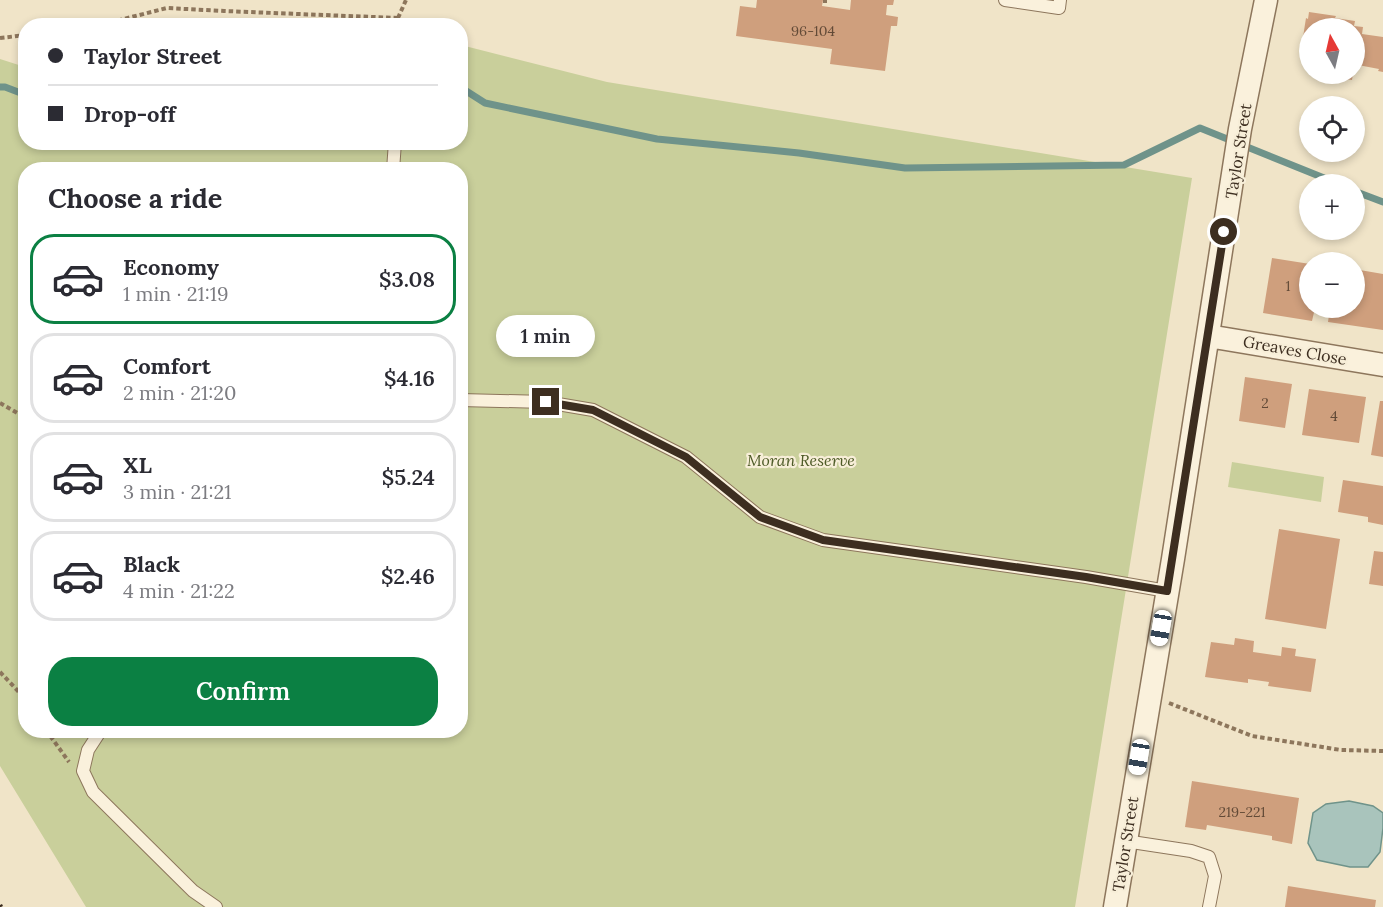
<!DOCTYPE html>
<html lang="en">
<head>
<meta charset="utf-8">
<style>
  body { margin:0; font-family:Lora,serif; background:#f2f2f3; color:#2b2b33; height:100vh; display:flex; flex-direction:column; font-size:22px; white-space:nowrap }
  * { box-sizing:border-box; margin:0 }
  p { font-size:20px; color:#7c7c81 }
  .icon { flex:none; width:33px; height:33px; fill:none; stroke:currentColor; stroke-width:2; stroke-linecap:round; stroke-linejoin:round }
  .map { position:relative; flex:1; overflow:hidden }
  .side { position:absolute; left:18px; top:162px; width:450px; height:576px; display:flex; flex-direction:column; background:#fff; border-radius:24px; box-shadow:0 3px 9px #0003 }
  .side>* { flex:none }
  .top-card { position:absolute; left:18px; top:18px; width:450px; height:132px; border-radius:24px; box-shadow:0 3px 9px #0003; display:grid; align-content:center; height:132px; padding:0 30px; background:#fff }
  .needle { width:39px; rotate:352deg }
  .tools { position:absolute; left:1299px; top:18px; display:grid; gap:12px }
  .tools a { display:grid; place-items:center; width:66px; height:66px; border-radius:50%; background:#fff; box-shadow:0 3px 9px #0003; font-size:30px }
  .end { position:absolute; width:27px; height:27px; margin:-14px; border:8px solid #3d2e20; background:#fff; box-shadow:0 0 0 3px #fff }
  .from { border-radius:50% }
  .bubble { position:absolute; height:42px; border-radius:21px; background:#fff; box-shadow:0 3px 9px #0003; font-size:20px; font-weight:600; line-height:42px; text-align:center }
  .car { position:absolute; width:18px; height:36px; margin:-18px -9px; border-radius:8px; box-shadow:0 0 4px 2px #0007; background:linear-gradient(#fff 24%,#345 0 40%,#fff 0 76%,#345 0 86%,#fff 0) }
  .top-card b { display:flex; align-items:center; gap:21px; height:57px; font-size:22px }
  .top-card b+b { border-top:2px solid #e1e1e2 }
  .top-card i { width:15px; height:15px; background:#2b2b33 }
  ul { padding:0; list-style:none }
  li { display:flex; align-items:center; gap:18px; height:90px; margin:0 12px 9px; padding:0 18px; border:3px solid #e1e1e2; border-radius:24px }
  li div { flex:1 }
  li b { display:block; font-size:22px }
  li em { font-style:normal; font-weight:600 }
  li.selected { border-color:#0b8043 }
  li>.icon { width:54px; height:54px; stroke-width:1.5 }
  h2 { padding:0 30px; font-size:27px; line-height:72px }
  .action { display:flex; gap:12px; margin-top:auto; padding:12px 30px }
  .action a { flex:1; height:69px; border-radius:24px; background:#0b8043; color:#fff; font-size:24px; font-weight:600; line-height:69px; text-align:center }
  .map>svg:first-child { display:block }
  .green { fill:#c9cf9b; fill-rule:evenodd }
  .water { fill:#a9c4bc; stroke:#6f938a; stroke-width:1.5 }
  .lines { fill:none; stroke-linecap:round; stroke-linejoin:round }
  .stream { stroke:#6f938a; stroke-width:7 }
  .building { fill:#cf9f7d }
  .service-casing { stroke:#8d765c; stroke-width:14 }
  .minor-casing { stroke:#8d765c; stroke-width:25 }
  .path { stroke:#8d765c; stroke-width:4; stroke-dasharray:4.5 3; stroke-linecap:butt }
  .service { stroke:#faf1dc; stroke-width:12 }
  .minor { stroke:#faf1dc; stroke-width:22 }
  .rail { stroke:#3d2e20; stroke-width:4.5; stroke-dasharray:10 10; stroke-linecap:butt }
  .route { stroke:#3d2e20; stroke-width:8 }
  .labels { text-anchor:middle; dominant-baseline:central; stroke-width:4.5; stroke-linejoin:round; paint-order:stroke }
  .number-label { font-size:14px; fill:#624a37 }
  .street-label { font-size:16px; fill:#3d2e20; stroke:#f7eed8 }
  .park-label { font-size:16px; font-style:italic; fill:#4d5a26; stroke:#f7eed8 }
</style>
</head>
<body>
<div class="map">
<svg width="1383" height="907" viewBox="0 0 1383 907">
  <rect width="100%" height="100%" fill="#f0e4c8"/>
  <path class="green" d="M461 45 607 82 1192 178 1075 907H86L0 766V59L25 67 26 142H460ZM26 170H460V730H26Z
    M1232 462 1324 477 1321 502 1228 487Z"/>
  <path class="water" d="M1349 801 1373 806 1383 813V828L1380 852 1368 867H1350L1317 860 1308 843 1313 813 1326 804Z"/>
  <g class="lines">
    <path class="stream" d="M0 87H5L26 95
      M460 87 485 103 657 139 799 153 905 168 1124 165 1200 128 1339 184
      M1354 191 1383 202"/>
  </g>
  <path class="building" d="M757 0H823L822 6 850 10 851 0H894L893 5H887L886 15 898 17 897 26H891L885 71 830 64 832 49 736 36 740 6 756 8Z
    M1309 12 1336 16 1335 18 1355 21 1354 26 1363 27 1362 34 1383 37V72L1378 71 1379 69 1358 65V64H1354V28H1310V52L1301 50 1306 18 1308 19Z
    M1332 74H1353L1352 80 1331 77Z
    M1272 258 1310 264V308H1315L1312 321 1263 313Z
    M1354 269 1383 274V330L1328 322 1330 308H1354Z
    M1245 377 1292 384 1285 428 1239 421Z
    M1309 389 1366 397 1359 443 1302 435Z
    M1380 401H1383V457L1371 455Z
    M1343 480 1383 486V525L1368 522V517L1338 512Z
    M1279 529 1340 539 1326 629 1265 619Z
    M1374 551 1383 552V586L1369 584Z
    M1235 638 1254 641 1253 652 1281 656 1282 647 1296 649 1295 656 1316 659 1311 692 1268 686 1269 682 1248 679V683L1205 677 1211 642 1234 645Z
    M1192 781 1299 798 1292 844 1272 840V836L1207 825 1206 830 1185 827Z
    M1288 886 1376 900 1375 907H1285Z"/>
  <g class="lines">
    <defs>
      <path id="service" d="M1005 0 1059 8 1060 0
        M393 170 395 142
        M460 400 546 402 593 410 686 457 760 517 823 540 1086 577 1167 591
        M101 730 88 750 83 771 93 792 193 891 216 907
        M1125 841 1191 851 1209 857 1215 876 1209 907"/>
      <path id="minor" d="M1208 336 1383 365
        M1115 907 1173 559 1240 129 1266 0"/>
    </defs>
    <use href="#service" class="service-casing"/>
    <use href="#minor" class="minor-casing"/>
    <path class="path" d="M825 3V0
      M398 18 406 0
      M96 26 167 8 224 11 398 18 399 26
      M0 38 26 35
      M0 403 26 418
      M0 672 18 691 26 701
      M1169 703 1252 736 1341 750 1383 751
      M46 730 69 762"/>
    <use href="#service" class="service"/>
    <use href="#minor" class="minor"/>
    <path class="rail" d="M0 905 1 907"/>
  </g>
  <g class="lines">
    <path class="route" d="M546 402 593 410 686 457 760 517 823 540 1086 577 1167 591 1224 232"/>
  </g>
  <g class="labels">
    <g class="number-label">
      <text x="813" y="31">96-104</text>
      <text x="1288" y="286">1</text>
      <text x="1265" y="403">2</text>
      <text x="1334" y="416">4</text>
      <text x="1242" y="812">219-221</text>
    </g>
    <g class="street-label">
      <text transform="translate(1238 151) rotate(-81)">Taylor Street</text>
      <text transform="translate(1295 350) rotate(10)">Greaves Close</text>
      <text transform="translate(1125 844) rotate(-81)">Taylor Street</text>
    </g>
    <g class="park-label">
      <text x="801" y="460">Moran Reserve</text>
    </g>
  </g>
</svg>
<div class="tools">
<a><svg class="needle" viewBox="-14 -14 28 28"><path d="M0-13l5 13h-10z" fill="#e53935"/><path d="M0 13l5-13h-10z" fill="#7c7c81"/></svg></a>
<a><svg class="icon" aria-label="locate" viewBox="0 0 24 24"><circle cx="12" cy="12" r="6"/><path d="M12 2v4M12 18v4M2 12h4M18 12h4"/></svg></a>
<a>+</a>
<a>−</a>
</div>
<i class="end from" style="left:1224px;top:232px"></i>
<i class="end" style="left:546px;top:402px"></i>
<div class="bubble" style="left:496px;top:315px;width:99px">1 min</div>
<i class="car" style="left:1161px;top:628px;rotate:190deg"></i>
<i class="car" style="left:1139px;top:757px;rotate:189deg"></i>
<div class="top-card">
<b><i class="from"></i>Taylor Street</b>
<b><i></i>Drop-off</b>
</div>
<section class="side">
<h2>Choose a ride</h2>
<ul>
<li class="selected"><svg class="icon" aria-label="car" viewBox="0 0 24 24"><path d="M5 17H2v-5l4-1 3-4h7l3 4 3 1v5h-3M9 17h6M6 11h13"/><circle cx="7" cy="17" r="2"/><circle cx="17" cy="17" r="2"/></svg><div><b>Economy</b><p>1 min · 21:19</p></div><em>$3.08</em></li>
<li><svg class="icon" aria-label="car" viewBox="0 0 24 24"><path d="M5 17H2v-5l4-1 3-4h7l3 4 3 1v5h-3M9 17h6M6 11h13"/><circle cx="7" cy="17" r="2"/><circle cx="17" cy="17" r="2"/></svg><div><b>Comfort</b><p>2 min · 21:20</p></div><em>$4.16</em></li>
<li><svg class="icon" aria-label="car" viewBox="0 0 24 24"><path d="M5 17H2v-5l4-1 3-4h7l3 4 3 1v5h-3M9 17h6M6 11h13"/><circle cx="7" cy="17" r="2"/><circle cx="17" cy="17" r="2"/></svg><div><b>XL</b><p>3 min · 21:21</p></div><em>$5.24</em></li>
<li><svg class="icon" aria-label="car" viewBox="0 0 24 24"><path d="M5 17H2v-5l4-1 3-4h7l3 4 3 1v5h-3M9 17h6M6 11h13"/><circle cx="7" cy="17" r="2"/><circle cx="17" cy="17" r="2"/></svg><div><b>Black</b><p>4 min · 21:22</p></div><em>$2.46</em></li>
</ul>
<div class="action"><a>Confirm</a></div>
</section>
</div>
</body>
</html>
